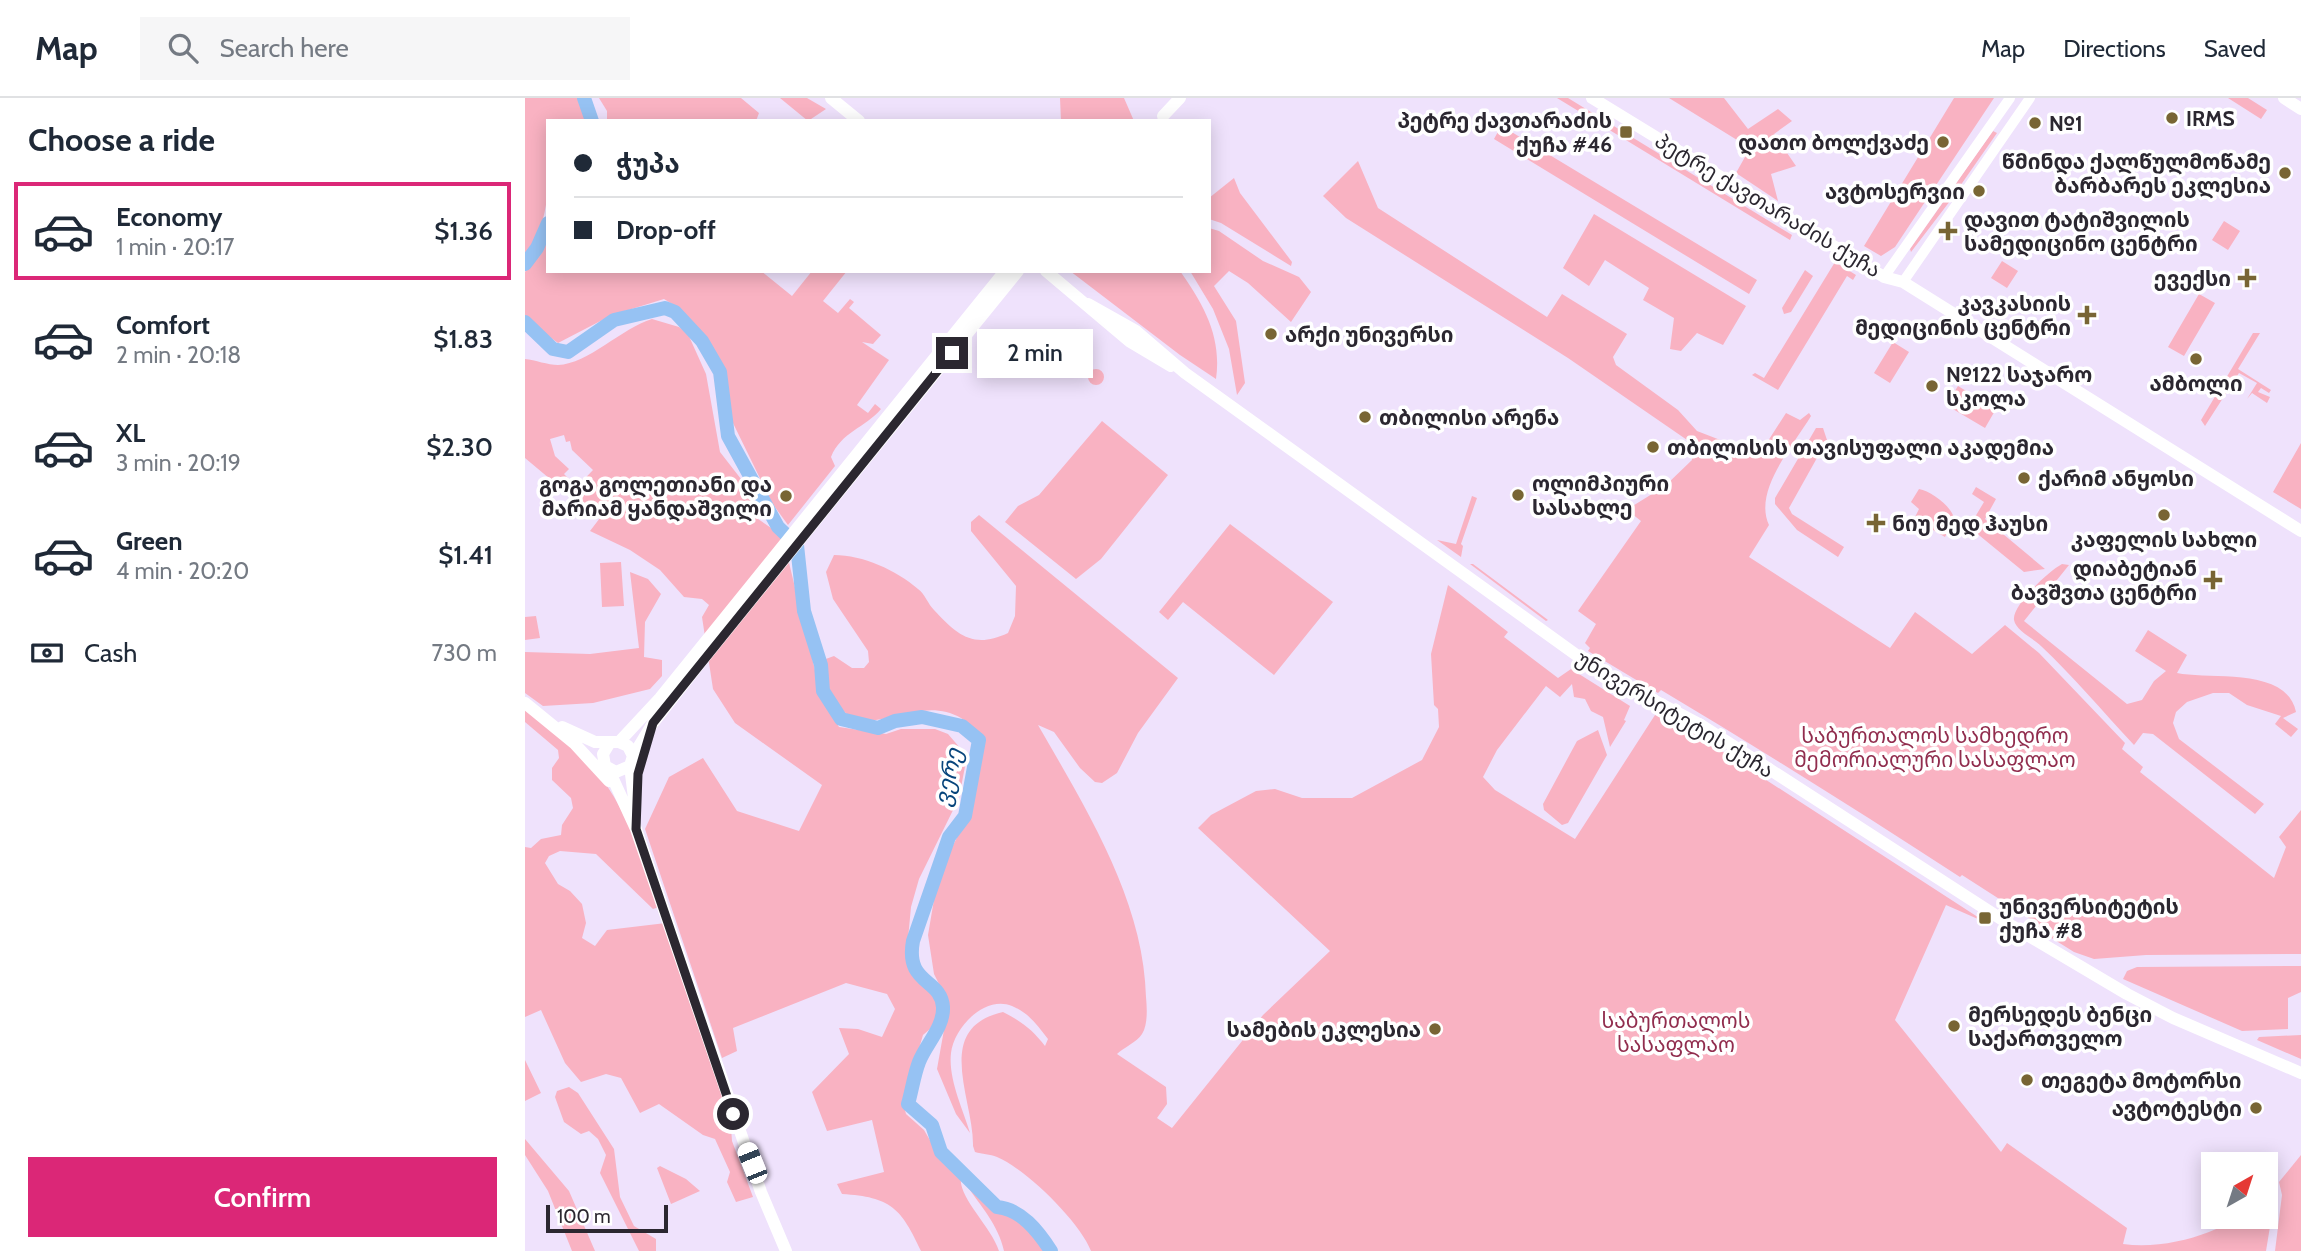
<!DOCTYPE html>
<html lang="en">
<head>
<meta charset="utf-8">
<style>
  body { margin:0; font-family:Cabin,"Noto Sans Georgian",sans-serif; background:#f6f6f7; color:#1f2937; height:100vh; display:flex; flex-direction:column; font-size:26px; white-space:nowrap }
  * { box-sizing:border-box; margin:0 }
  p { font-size:23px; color:#747a83 }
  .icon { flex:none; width:38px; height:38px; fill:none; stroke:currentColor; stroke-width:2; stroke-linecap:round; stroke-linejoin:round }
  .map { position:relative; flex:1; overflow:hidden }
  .sheet { display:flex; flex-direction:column; background:#fff; width:525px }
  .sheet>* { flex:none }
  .banner { position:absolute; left:21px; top:21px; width:665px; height:154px; border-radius:0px; box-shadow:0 4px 18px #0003; display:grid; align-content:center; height:154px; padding:0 28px; background:#fff }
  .needle { width:46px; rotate:39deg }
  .tools { position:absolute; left:1676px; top:1054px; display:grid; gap:14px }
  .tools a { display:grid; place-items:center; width:77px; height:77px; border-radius:0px; background:#fff; box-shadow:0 4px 18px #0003; font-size:35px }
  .scale { position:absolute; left:21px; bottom:18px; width:122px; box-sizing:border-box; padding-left:7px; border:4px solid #2b2730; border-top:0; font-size:19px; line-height:24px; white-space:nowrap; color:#2b2730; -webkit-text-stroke:5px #fff; paint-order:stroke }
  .end { position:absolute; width:32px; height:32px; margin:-16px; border:9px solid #2b2730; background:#fff; box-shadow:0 0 0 4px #fff }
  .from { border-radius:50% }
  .bubble { position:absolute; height:49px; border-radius:0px; background:#fff; box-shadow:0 4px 18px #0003; font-size:23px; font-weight:600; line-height:49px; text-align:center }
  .car { position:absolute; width:21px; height:42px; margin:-21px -10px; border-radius:9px; box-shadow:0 0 5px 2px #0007; background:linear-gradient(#fff 24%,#345 0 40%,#fff 0 76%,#345 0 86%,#fff 0) }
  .banner b { display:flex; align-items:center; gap:24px; height:66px; font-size:26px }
  .banner b+b { border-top:2px solid #e0e1e3 }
  .banner i { width:18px; height:18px; background:#1f2937 }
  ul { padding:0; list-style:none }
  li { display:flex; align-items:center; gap:21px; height:98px; margin:0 14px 10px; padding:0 14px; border:4px solid transparent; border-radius:0px }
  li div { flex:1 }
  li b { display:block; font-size:26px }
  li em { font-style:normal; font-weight:600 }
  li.active { border-color:#db2777 }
  li>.icon { width:63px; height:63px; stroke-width:1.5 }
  h2 { padding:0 28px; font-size:32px; line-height:84px }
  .pay { display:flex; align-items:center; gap:18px; height:77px; padding:0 28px; font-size:26px }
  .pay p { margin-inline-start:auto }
  .button { display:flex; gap:14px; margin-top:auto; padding:14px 28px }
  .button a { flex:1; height:80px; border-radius:0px; background:#db2777; color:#fff; font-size:28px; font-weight:600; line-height:80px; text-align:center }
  header { display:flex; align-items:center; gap:42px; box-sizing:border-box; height:98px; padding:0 35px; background:#fff; border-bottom:2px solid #e0e1e3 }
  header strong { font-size:33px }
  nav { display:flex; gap:38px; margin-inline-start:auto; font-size:24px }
  .search { width:490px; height:63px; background:#f6f6f7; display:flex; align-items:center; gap:18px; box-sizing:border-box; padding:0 24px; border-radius:0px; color:#747a83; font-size:26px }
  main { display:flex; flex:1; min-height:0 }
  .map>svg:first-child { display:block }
  .green { fill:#f9b2c2 }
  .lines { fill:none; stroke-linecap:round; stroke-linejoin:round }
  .river { stroke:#96c2f3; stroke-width:14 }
  .minor { stroke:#fff; stroke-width:10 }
  .major { stroke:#fff; stroke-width:12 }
  .route { stroke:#2b2730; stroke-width:9 }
  .poi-dot { fill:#786534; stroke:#fff; stroke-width:2.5 }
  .labels { text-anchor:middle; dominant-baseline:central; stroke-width:7; stroke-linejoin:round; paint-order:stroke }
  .poi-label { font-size:21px; font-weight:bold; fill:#2b2730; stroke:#fff; text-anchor:start }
  .street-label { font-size:21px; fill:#2b2730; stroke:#fff }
  .park-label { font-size:21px; fill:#912d4e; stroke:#fff }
  .water-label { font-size:23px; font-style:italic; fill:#08457c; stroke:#fff }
</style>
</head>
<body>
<header>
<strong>Map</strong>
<div class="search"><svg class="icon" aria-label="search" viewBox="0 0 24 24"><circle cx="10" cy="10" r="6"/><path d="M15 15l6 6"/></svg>Search here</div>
<nav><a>Map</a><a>Directions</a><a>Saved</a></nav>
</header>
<main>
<section class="sheet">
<h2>Choose a ride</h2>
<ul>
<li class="active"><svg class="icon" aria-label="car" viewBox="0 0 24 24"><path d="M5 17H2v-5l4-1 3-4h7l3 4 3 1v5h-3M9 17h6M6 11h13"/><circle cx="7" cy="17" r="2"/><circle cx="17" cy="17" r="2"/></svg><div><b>Economy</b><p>1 min · 20:17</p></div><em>$1.36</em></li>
<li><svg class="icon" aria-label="car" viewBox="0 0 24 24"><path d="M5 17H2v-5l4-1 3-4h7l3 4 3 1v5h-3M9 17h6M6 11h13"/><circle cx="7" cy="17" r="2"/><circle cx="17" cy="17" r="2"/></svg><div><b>Comfort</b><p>2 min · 20:18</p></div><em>$1.83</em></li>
<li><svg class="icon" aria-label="car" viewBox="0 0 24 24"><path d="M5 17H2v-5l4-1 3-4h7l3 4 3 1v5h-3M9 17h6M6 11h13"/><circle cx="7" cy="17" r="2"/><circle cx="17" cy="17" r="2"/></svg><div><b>XL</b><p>3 min · 20:19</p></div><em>$2.30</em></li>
<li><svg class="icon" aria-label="car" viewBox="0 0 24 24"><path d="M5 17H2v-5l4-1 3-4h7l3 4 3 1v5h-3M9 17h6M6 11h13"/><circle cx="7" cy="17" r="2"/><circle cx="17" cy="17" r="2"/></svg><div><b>Green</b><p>4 min · 20:20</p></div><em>$1.41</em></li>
</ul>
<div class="pay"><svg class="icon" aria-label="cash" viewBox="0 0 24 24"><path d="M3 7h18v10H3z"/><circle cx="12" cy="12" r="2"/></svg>Cash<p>730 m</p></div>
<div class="button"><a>Confirm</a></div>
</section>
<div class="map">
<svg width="1776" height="1153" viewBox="0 0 1776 1153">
  <rect width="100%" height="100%" fill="#efe2fc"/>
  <path class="green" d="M0 0H55L63 23H23C23 70 30 118 0 158Z
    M74 0H216L234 15 231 23H82V13Z
    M255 0H282L301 11 283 23Z
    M535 0H599L609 23H536Z
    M1032 0H1043L1267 137 1265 142Z
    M1144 0H1199L1223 31 1253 11 1267 23 1249 36 1271 68 1246 76 1253 103 1211 75 1225 50Z
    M1429 0H1469L1370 149 1356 158 1339 148Z
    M1703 0H1723L1742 12 1736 21Z
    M975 30 983 35 985 33 1232 182 1224 196 969 41Z
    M1468 33 1472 35 1426 101 1422 98Z
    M833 63 853 110 1022 219 1037 196 1102 236 1088 259 1091 267 1153 312 1172 333 1234 357 1261 315 1275 322 1284 315 1286 318C1268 348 1228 393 1244 427L1224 459 1365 550 1390 514 1447 556 1480 527 1514 555 1600 645 1597 651 1618 669 1615 674 1749 780 1761 749 1754 739 1776 712V856L1621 857 1569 861 1549 854 1509 829 1507 822 1437 777 1435 779C1337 715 1238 653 1136 592L1133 595 1063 553 1065 550 1060 545 1071 526 1053 513 1116 423 1097 408 1100 405 1106 409 1140 388 1167 362 1165 344 1043 260 821 120 798 98Z
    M709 80 715 95 767 164 766 168 696 125 684 121V100Z
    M1421 100 1425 103 1386 154 1385 151Z
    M1069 116 1221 208 1198 247 1172 235 1156 253 1145 251 1149 220 1118 202 1124 190 1080 162 1064 188 1038 170Z
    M1699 123 1715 133 1703 152 1687 142Z
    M684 130 694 133 738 163 774 179 786 194 766 224 723 185 704 173 689 188 711 223 720 285 712 297 704 251 688 211 665 173H684Z
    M23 139V173H236L267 198 287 173H322L298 203 313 215 325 201 329 204 324 210 356 237 348 246 337 244 364 262 332 307 343 315 350 306 356 311C340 330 316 334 306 359L310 368 263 427 247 405 207 323 199 277 182 243 152 209 139 201 87 217 33 245 0 221V174Z
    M1477 163 1493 173 1482 190 1466 180Z
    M1310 164 1331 177 1328 182 1322 178 1253 292 1227 277 1230 275 1239 280Z
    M1280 172 1288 178 1266 214 1259 216 1257 210Z
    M545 173H655C679 207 697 239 691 281L655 257Z
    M1674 196 1690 205 1659 258 1643 249Z
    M127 221 154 229 163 236 181 276 195 354 223 390 233 421 252 434 259 444 297 601 314 629 361 636 376 631H410L423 636 442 658 434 700 394 781 386 809 381 862C396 886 433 910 398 937L378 1004 381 1016 399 1032 413 1056 436 1078C432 1099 466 1128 474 1153H396C376 1110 366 1099 317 1096L312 1086 359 1074 347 1022 302 1033 287 994 324 956 314 930 333 931 357 939 370 911 362 896 321 885 208 930 212 953 197 960 120 731 144 679 178 660 212 713 274 733 297 687 210 625 188 591 177 519 184 507 177 501 159 499 135 472 105 452 65 433 78 416 60 412 44 397 68 372 47 352 45 343 41 344 39 337 25 341 30 358 44 371 39 376 45 382 37 391 0 360V261C10 262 23 267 33 267 63 266 97 230 127 221Z
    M1728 235H1735L1713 271 1746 292 1744 295 1736 290 1733 294 1745 299 1742 305 1727 295 1722 301 1732 285 1714 275 1680 328 1676 322Z
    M1368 244 1384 254 1365 285 1349 275Z
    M563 279a8 8 0 1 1 16 0a8 8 0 1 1-16 0Z
    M1433 288 1471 311 1460 330 1421 307Z
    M577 323 643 377 576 461 551 481 480 424 493 408 514 397Z
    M1291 330H1298L1302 342 1264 410 1267 416 1319 449 1313 459 1272 432 1250 406V400Z
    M1776 345V411L1748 394Z
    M1451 389 1471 401 1460 421 1520 471 1499 474 1444 429 1459 404 1447 396Z
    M1394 391C1406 393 1426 408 1429 420L1420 439 1389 421 1394 411 1386 404Z
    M947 398 952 400 936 446 938 448 936 459 912 442 931 446Z
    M454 417 653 580 613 635 592 675 577 685 570 684 555 670 529 634 513 627C560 709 619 802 621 899 622 910 623 927 617 936 612 944 598 950 592 956L641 989 642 1006 632 1020 647 1030 738 917 805 853 673 730 686 717 731 693 750 691 777 700H827L897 662 914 629 913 611 909 607 906 556 923 487 983 534 979 539 1033 580 1046 571 1105 608 1099 622 1101 623 1085 649 1078 619 1066 613 1060 601 1049 599 1047 586 1035 599 1021 588 972 652 958 679 970 692 1050 741 1130 617 1161 630 1462 825 1421 807 1370 922 1476 1054 1482 1045 1602 1130 1598 1146C1626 1150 1658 1144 1684 1134 1712 1123 1709 1118 1741 1118V1103L1750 1098 1741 1153H566C555 1124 501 1071 472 1059 465 1056 457 1056 450 1054L448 1048C449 1001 407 930 478 914 496 923 508 932 520 948L523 941C513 928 504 915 487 908 460 897 429 929 426 955 423 981 438 1011 445 1035L431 1016 412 971 422 915 419 896 409 876 403 837 413 778 442 719 452 686 458 644C452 636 445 625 436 620 387 591 335 657 305 594 301 585 301 571 298 562L309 558 327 570H339L344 564 343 553 308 501 301 474 309 457C338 457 371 472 393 491 400 496 403 506 409 512 433 538 449 551 483 535L490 518 491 488 446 433V424Z
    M705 426 808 504 749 577 658 504 643 522 634 514Z
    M96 464 99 508 77 509 75 465Z
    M945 466H948L1023 522 1021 523Z
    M1537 466 1544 467 1499 523 1602 606 1617 602 1629 583 1641 573 1610 553 1623 532 1662 557 1652 575C1683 582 1762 568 1771 614L1758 620 1773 631 1766 639 1750 626 1756 618 1722 607 1704 595H1688L1662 604 1651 614 1648 625 1654 641 1739 706 1730 716 1628 636 1618 635 1609 647C1578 614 1549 579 1516 548 1508 540 1491 533 1489 522 1487 507 1524 473 1537 466Z
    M105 474 123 481 136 496 120 524 119 559 137 562V578L125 591 68 605 18 608 0 595V554L65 556 114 550Z
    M11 518 15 540 0 542V519Z
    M0 610C25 631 52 650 73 676 104 714 118 764 134 809L128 811 71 756 35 753 24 758 20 765 33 786 45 793 57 806 61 825 57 840 70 848 82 832 141 825 205 1016 207 1043 228 1099 211 1104 202 1084 205 1074 190 1041 178 1037 134 1006 115 1015 96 980 81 976 56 984 40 965 16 912 0 919V749L6 750 16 741 36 737 37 727 48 710 46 700 27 682V670L34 660 33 652 0 624Z
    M1073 632 1082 657 1043 725 1037 727 1019 712 1018 706 1052 643Z
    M1776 868V894L1763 900V931L1717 933 1598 881 1602 873 1612 869Z
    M1776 937V961L1732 942 1734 939Z
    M0 962 16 995 0 1003Z
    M44 989 53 995 89 1051 95 1099 109 1128 131 1141V1153H114L75 1075 81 1057 73 1041 64 1033 56 1036 39 1024 30 999 32 993Z
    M0 1041 44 1093 70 1153H47L23 1093 0 1057Z
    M1776 1057V1153H1750L1757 1097 1754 1084Z
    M135 1068 161 1081 175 1093 146 1106 132 1070Z
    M443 1083 471 1113 489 1117 506 1132 520 1153H479C473 1126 456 1109 441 1086Z"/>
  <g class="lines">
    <path class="river" d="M59 0 67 23
      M0 166 12 150 23 125
      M0 224 28 251 43 254 89 222 140 210 150 214 177 243 195 274 203 338 253 429 272 447 279 513 296 567 298 593 316 621 353 630 370 623 397 619 437 628 454 642 440 718 424 739 388 843C380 887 416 880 418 909 419 929 401 946 394 964 389 977 387 992 383 1006L407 1027 416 1054 472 1109C496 1111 513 1133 526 1153"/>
    <path class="minor" d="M1359 179 1485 0
      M1378 184 1505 0"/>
    <path class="major" d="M306 0 334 23
      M1067 0 1359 179 1378 184 1776 433
      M1759 0 1776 11
      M638 18 655 0
      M521 173 604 243 646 268
      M563 206 611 233 660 275 1075 574 1176 627 1487 828 1602 896 1648 920 1776 975
      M0 605 49 645 84 683
      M37 629 70 644H94L103 648 108 658 105 668 110 708
      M94 644 135 600 480 173
      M84 646 78 656 80 668 91 674 105 668
      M108 658 128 625 179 560 493 173
      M83 670 111 731 236 1094 261 1153"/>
  </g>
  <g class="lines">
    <path class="route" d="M208 1016 111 731 113 676 128 625 427 255"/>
  </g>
  <g class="poi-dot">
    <circle cx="1647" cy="20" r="7"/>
    <circle cx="1510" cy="25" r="7"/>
    <rect x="1094" y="27" width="14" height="14" rx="3.5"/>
    <circle cx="1418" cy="44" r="7"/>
    <circle cx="1760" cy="75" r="7"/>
    <circle cx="1454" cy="93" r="7"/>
    <path d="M1419.5 122.5h7v7h7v7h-7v7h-7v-7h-7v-7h7z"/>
    <path d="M1718.5 169.5h7v7h7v7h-7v7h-7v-7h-7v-7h7z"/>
    <path d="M1558.5 206.5h7v7h7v7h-7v7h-7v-7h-7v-7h7z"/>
    <circle cx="746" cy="236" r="7"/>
    <circle cx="1671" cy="261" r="7"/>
    <circle cx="1407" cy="288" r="7"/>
    <circle cx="840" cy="319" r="7"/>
    <circle cx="1128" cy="349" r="7"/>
    <circle cx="1499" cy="380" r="7"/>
    <circle cx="993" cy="397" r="7"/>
    <circle cx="261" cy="398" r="7"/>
    <circle cx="1639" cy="417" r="7"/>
    <path d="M1347.5 414.5h7v7h7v7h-7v7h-7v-7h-7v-7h7z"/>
    <path d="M1684.5 471.5h7v7h7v7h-7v7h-7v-7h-7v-7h7z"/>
    <rect x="1453" y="813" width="14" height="14" rx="3.5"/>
    <circle cx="1429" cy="928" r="7"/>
    <circle cx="910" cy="931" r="7"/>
    <circle cx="1502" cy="982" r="7"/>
    <circle cx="1731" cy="1010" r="7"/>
  </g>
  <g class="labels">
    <g class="poi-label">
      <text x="1661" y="20">IRMS</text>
      <text x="1087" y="22" text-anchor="end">პეტრე ქავთარაძის<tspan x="1087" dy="24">ქუჩა #46</tspan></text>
      <text x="1524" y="25">№1</text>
      <text x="1404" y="44" text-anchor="end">დათო ბოლქვაძე</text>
      <text x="1746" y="63" text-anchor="end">წმინდა ქალწულმოწამე<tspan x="1746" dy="24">ბარბარეს ეკლესია</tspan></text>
      <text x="1440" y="93" text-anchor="end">ავტოსერვიი</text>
      <text x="1439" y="121">დავით ტატიშვილის<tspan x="1439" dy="24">სამედიცინო ცენტრი</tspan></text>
      <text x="1706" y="180" text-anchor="end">ევექსი</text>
      <text x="1546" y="205" text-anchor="end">კავკასიის<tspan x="1546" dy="24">მედიცინის ცენტრი</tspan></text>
      <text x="760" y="236">არქი უნივერსი</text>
      <text x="1421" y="276">№122 საჯარო<tspan x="1421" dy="24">სკოლა</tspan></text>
      <text x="1671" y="285" text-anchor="middle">ამბოლი</text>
      <text x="854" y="319">თბილისი არენა</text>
      <text x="1142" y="349">თბილისის თავისუფალი აკადემია</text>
      <text x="1513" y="380">ქარიმ ანყოსი</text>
      <text x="1007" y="385">ოლიმპიური<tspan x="1007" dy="24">სასახლე</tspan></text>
      <text x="247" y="386" text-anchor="end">გოგა გოლეთიანი და<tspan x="247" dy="24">მარიამ ყანდაშვილი</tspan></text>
      <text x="1367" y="425">ნიუ მედ ჰაუსი</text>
      <text x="1639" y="441" text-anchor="middle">კაფელის სახლი</text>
      <text x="1672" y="470" text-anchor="end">დიაბეტიან<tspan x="1672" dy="24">ბავშვთა ცენტრი</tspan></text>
      <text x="1474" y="808">უნივერსიტეტის<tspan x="1474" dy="24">ქუჩა #8</tspan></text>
      <text x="1443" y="916">მერსედეს ბენცი<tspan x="1443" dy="24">საქართველო</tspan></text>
      <text x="896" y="931" text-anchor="end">სამების ეკლესია</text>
      <text x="1516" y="982">თეგეტა მოტორსი</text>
      <text x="1717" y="1010" text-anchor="end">ავტოტესტი</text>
    </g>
    <g class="street-label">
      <text transform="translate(1243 107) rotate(31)">პეტრე ქავთარაძის ქუჩა</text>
      <text transform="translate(1150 616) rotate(31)">უნივერსიტეტის ქუჩა</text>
    </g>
    <g class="park-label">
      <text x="1410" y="637">საბურთალოს სამხედრო<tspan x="1410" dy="24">მემორიალური სასაფლაო</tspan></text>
      <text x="1151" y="922">საბურთალოს<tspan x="1151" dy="24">სასაფლაო</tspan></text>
    </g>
    <g class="water-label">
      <text transform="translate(423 679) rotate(-77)">ვერე</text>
    </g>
  </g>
</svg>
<div class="tools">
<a><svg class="needle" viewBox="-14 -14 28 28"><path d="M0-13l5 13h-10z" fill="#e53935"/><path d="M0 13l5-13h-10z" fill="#747a83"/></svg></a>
</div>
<div class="scale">100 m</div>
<i class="end from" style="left:208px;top:1016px"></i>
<i class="end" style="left:427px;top:255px"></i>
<div class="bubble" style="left:452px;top:231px;width:116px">2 min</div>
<i class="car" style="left:227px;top:1065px;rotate:338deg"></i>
<div class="banner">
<b><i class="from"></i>ჭუპა</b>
<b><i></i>Drop-off</b>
</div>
</div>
</main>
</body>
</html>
